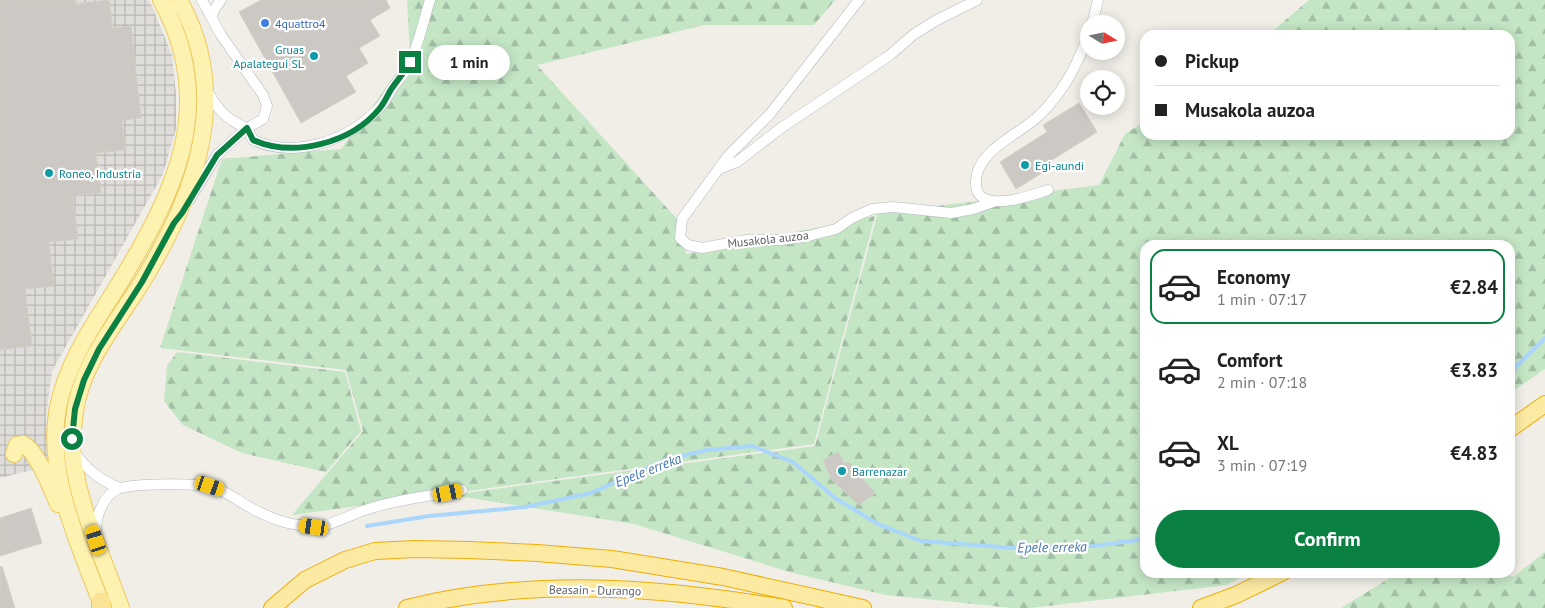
<!DOCTYPE html>
<html lang="en">
<head>
<meta charset="utf-8">
<style>
  body { margin:0; font-family:"PT Sans",sans-serif; background:#f2f2f2; color:#222; height:100vh; display:flex; flex-direction:column; font-size:19px; white-space:nowrap }
  * { box-sizing:border-box; margin:0 }
  p { font-size:16px; color:#767676 }
  .icon { flex:none; width:28px; height:28px; fill:none; stroke:currentColor; stroke-width:2; stroke-linecap:round; stroke-linejoin:round }
  .map { position:relative; flex:1; overflow:hidden }
  .details { position:absolute; left:1140px; top:240px; width:375px; height:338px; display:flex; flex-direction:column; background:#fff; border-radius:15px; box-shadow:0 2px 12px #0003 }
  .details>* { flex:none }
  .hud { position:absolute; left:1140px; top:30px; width:375px; height:110px; border-radius:15px; box-shadow:0 2px 12px #0003; display:grid; align-content:center; height:110px; padding:0 15px; background:#fff }
  .needle { width:32px; rotate:100deg }
  .fabs { position:absolute; left:1080px; top:15px; display:grid; gap:10px }
  .fabs a { display:grid; place-items:center; width:45px; height:45px; border-radius:50%; background:#fff; box-shadow:0 2px 12px #0003; font-size:25px }
  .end { position:absolute; width:22px; height:22px; margin:-11px; border:6px solid #0b8043; background:#fff; box-shadow:0 0 0 2px #fff }
  .from { border-radius:50% }
  .bubble { position:absolute; height:35px; border-radius:18px; background:#fff; box-shadow:0 2px 12px #0003; font-size:16px; font-weight:700; line-height:35px; text-align:center }
  .car { position:absolute; width:15px; height:30px; margin:-15px -8px; border-radius:6px; box-shadow:0 0 4px 1px #0007; background:linear-gradient(#f5c518 24%,#345 0 40%,#f5c518 0 76%,#345 0 86%,#f5c518 0) }
  .hud b { display:flex; align-items:center; gap:18px; height:48px; font-size:19px }
  .hud b+b { border-top:1px solid #e0e0e0 }
  .hud i { width:12px; height:12px; background:#222 }
  ul { padding:9px 0 0; list-style:none }
  li { display:flex; align-items:center; gap:15px; height:75px; margin:0 10px 8px; padding:0 5px; border:2px solid transparent; border-radius:15px }
  li div { flex:1 }
  li b { display:block; font-size:19px }
  li em { font-style:normal; font-weight:700 }
  li.on { border-color:#0b8043 }
  li>.icon { width:45px; height:45px; stroke-width:1.5 }
  .primary-button { display:flex; gap:10px; margin-top:auto; padding:10px 15px }
  .primary-button a { flex:1; height:58px; border-radius:30px; background:#0b8043; color:#fff; font-size:20px; font-weight:700; line-height:58px; text-align:center }
  .map>svg:first-child { display:block }
  .industrial { fill:url(#industrial-grid) }
  .forest { fill:url(#forest-firs) }
  .lines { fill:none; stroke-linecap:round; stroke-linejoin:round }
  .stream { stroke:#aad6fc; stroke-width:4 }
  .building { fill:#ccc9c4; stroke:#d4d0c5 }
  .minor-casing { stroke:#b4b7bb; stroke-width:11 }
  .primary-casing { stroke:#edca62; stroke-width:18 }
  .trunk-casing { stroke:#efad07; stroke-width:18 }
  .motorway-casing { stroke:#efad07; stroke-width:20 }
  .minor { stroke:#fff; stroke-width:10 }
  .primary { stroke:#fdf2af; stroke-width:16 }
  .trunk { stroke:#fceaa2; stroke-width:16 }
  .motorway { stroke:#fae394; stroke-width:19 }
  .route { stroke:#0b8043; stroke-width:6 }
  .shop-dot { fill:#3f7fe0; stroke:#fff; stroke-width:2 }
  .culture-dot { fill:#0f9aa8; stroke:#fff; stroke-width:2 }
  .labels { text-anchor:middle; dominant-baseline:central; stroke-width:4.5; stroke-linejoin:round; paint-order:stroke }
  .shop-label { font-size:12px; fill:#366cbe; stroke:#fff; text-anchor:start }
  .culture-label { font-size:12px; fill:#0d838f; stroke:#fff; text-anchor:start }
  .street-label { font-size:12px; fill:#5e6266; stroke:#fff }
  .water-label { font-size:14px; font-style:italic; fill:#4677af; stroke:#fff }
</style>
</head>
<body>
<div class="map">
<svg width="1545" height="608" viewBox="0 0 1545 608">
  <defs>
    <pattern id="industrial-grid" width="8" height="8" patternUnits="userSpaceOnUse" patternTransform="scale(1.25)"><rect width="8" height="8" fill="#dfddd9"/><path d="M0 4h8M4 0v8" fill="none" stroke="#b8b7b4"/></pattern>
    <pattern id="forest-firs" width="22" height="20" patternUnits="userSpaceOnUse" patternTransform="scale(1.25)"><rect width="22" height="20" fill="#c4e6c5"/><path d="M5 1l3.5 6h-7zM16 11l3.5 6h-7z" fill="#a2bea4"/></pattern>
  </defs>
  <rect width="100%" height="100%" fill="#f0eee7"/>
  <path class="industrial" d="M0 0H148L152 6 172 55 176 94V129L163 174 52 371 46 417 48 466 0 478Z"/>
  <path class="forest" d="M407 0H835L814 25H705L537 65 678 220 686 254 875 216 814 444 292 515 363 431 346 370 160 348 222 159 341 149 410 55Z
    M1309 0H1545V369L1510 393V245H1145V572L1248 573 1227 585 1030 608H1013L886 595 793 573 634 524 451 495 815 446 877 216 875 214 1099 185 1125 134 1145 121V135H1510V35H1268Z
    M177 352 345 372 361 431 326 472 242 453 183 425 164 401 167 366Z
    M1545 552V608H1341L1398 573 1503 572 1513 577Z"/>
  <g class="lines">
    <path class="stream" d="M1510 373 1545 338
      M367 526 429 516 525 507 591 493 665 460 707 450 752 446 793 462 835 498 878 524 921 541 1014 548 1094 546 1145 539"/>
  </g>
  <path class="building" d="M0 0H76V4L109 0 113 28 131 26 141 118 122 120 126 150 96 153 101 193 73 196 78 239 49 242 54 286 25 289 32 346 0 350Z
    M261 0H386L390 8 370 20 380 36 359 48 368 63 346 76 356 92 301 123 239 12Z
    M1079 103 1097 132 1047 163 1050 168 1016 189 1000 162 1047 132 1043 125Z
    M839 452 844 463 849 462 875 493 859 505 831 479 823 460Z
    M31 508 42 543 0 556V518Z
    M2 566 15 608H0V567Z"/>
  <g class="lines">
    <defs>
      <path id="minor" d="M859 0 770 114 728 156 682 219 680 238 688 245 702 248 746 240H781L808 236 836 229 852 218 872 209 893 207 951 213 973 209 996 201
        M212 16 214 10 221 0
        M1092 24 1098 0
        M206 88C216 108 226 120 247 128L253 140C296 159 347 141 378 109 385 103 388 94 393 87 398 81 403 75 407 69 418 48 423 22 430 0
        M721 168 737 162 781 128 890 55 913 35 935 21 977 0
        M1048 190C1032 195 997 208 982 197 977 194 976 189 976 184 974 153 1014 137 1035 119 1041 114 1048 107 1053 100 1070 80 1080 57 1089 33
        M190 199 217 155 247 128 263 119 267 106 263 95 221 35 202 0
        M74 452C87 469 100 481 120 488
        M96 534C95 518 103 495 118 489 132 483 198 483 213 487 228 492 239 502 253 509 268 517 282 523 299 525 304 526 309 527 314 527 332 526 351 514 368 509 398 499 431 496 462 490"/>
      <path id="primary" d="M14 454 17 445 23 444C38 452 51 488 58 504
        M103 608C80 547 45 474 58 407 67 363 92 327 116 289 173 196 220 106 161 0
        M121 608C104 559 79 509 73 457 71 442 73 426 75 412 81 364 118 321 142 282 195 196 233 95 179 0"/>
      <path id="trunk" d="M1510 429 1545 404
        M272 608 305 580 345 560 375 551 415 549 469 550 537 553 612 559 723 577 863 608
        M407 608C531 577 660 587 784 608
        M1201 608 1236 595 1283 572"/>
      <path id="motorway" d="M101 602V608"/>
    </defs>
    <use href="#minor" class="minor-casing"/>
    <use href="#primary" class="primary-casing"/>
    <use href="#trunk" class="trunk-casing"/>
    <use href="#motorway" class="motorway-casing"/>
    <use href="#minor" class="minor"/>
    <use href="#primary" class="primary"/>
    <use href="#trunk" class="trunk"/>
    <use href="#motorway" class="motorway"/>
  </g>
  <g class="lines">
    <path class="route" d="M72 439 75 409 84 380 99 349 142 282 174 223 182 213 217 155 247 128 253 140C294 158 352 143 380 108 385 102 388 94 392 88 398 79 405 72 410 62"/>
  </g>
  <circle class="shop-dot" cx="265" cy="23" r="5"/>
  <g class="culture-dot">
    <circle cx="314" cy="56" r="5"/>
    <circle cx="1025" cy="165" r="5"/>
    <circle cx="49" cy="173" r="5"/>
    <circle cx="842" cy="471" r="5"/>
  </g>
  <g class="labels">
    <g class="shop-label">
      <text x="275" y="23">4quattro4</text>
    </g>
    <g class="culture-label">
      <text x="304" y="49" text-anchor="end">Gruas<tspan x="304" dy="14">Apalategui SL</tspan></text>
      <text x="1035" y="165">Egi-aundi</text>
      <text x="59" y="173">Roneo, Industria</text>
      <text x="852" y="471">Barrenazar</text>
    </g>
    <g class="street-label">
      <text transform="translate(768 239) rotate(-6)">Musakola auzoa</text>
      <text transform="translate(595 590) rotate(1)">Beasain - Durango</text>
    </g>
    <g class="water-label">
      <text transform="translate(648 470) rotate(-21)">Epele erreka</text>
      <text transform="translate(1052 547) rotate(-1)">Epele erreka</text>
    </g>
  </g>
</svg>
<div class="fabs">
<a><svg class="needle" viewBox="-14 -14 28 28"><path d="M0-13l5 13h-10z" fill="#e53935"/><path d="M0 13l5-13h-10z" fill="#767676"/></svg></a>
<a><svg class="icon" aria-label="locate" viewBox="0 0 24 24"><circle cx="12" cy="12" r="6"/><path d="M12 2v4M12 18v4M2 12h4M18 12h4"/></svg></a>
</div>
<i class="end from" style="left:72px;top:439px"></i>
<i class="end" style="left:410px;top:62px"></i>
<div class="bubble" style="left:428px;top:45px;width:82px">1 min</div>
<i class="car" style="left:210px;top:486px;rotate:109deg"></i>
<i class="car" style="left:448px;top:493px;rotate:79deg"></i>
<i class="car" style="left:314px;top:527px;rotate:278deg"></i>
<i class="car" style="left:96px;top:540px;rotate:342deg"></i>
<div class="hud">
<b><i class="from"></i>Pickup</b>
<b><i></i>Musakola auzoa</b>
</div>
<section class="details">
<ul>
<li class="on"><svg class="icon" aria-label="car" viewBox="0 0 24 24"><path d="M5 17H2v-5l4-1 3-4h7l3 4 3 1v5h-3M9 17h6M6 11h13"/><circle cx="7" cy="17" r="2"/><circle cx="17" cy="17" r="2"/></svg><div><b>Economy</b><p>1 min · 07:17</p></div><em>€2.84</em></li>
<li><svg class="icon" aria-label="car" viewBox="0 0 24 24"><path d="M5 17H2v-5l4-1 3-4h7l3 4 3 1v5h-3M9 17h6M6 11h13"/><circle cx="7" cy="17" r="2"/><circle cx="17" cy="17" r="2"/></svg><div><b>Comfort</b><p>2 min · 07:18</p></div><em>€3.83</em></li>
<li><svg class="icon" aria-label="car" viewBox="0 0 24 24"><path d="M5 17H2v-5l4-1 3-4h7l3 4 3 1v5h-3M9 17h6M6 11h13"/><circle cx="7" cy="17" r="2"/><circle cx="17" cy="17" r="2"/></svg><div><b>XL</b><p>3 min · 07:19</p></div><em>€4.83</em></li>
</ul>
<div class="primary-button"><a>Confirm</a></div>
</section>
</div>
</body>
</html>
